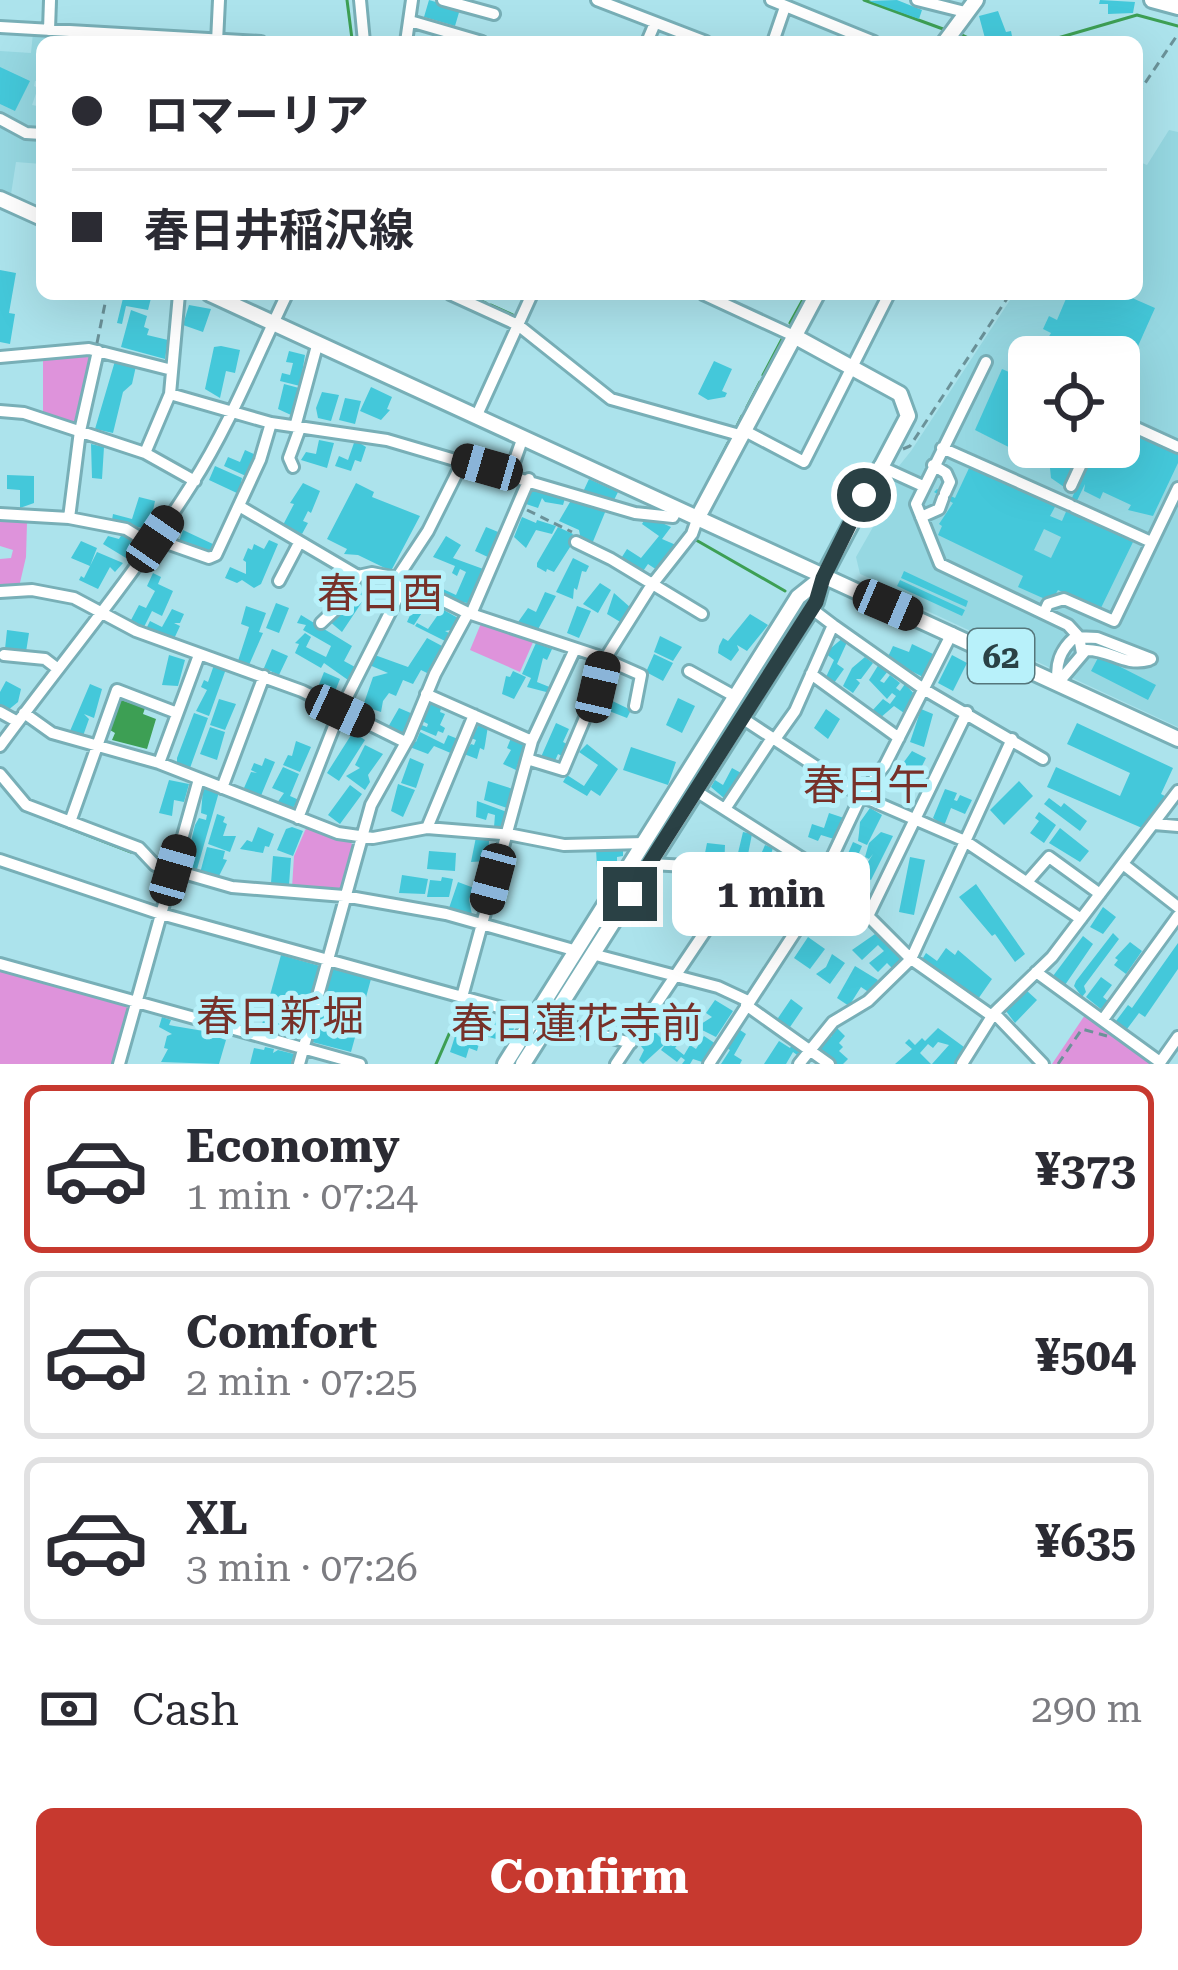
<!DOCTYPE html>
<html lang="en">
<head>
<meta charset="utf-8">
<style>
  body { margin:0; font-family:"Roboto Serif","Noto Sans JP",serif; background:#f2f2f3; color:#2b2b33; height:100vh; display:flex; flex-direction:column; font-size:45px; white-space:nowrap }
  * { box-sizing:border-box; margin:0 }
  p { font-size:39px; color:#7c7c81 }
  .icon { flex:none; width:66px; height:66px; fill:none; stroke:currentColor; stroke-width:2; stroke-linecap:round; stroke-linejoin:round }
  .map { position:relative; height:1064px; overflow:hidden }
  .drawer { display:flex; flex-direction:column; background:#fff; flex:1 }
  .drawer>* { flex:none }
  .banner { position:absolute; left:36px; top:36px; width:1107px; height:264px; border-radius:18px; box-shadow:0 12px 48px #0002; display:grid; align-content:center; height:264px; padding:0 36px; background:#fff }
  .buttons { position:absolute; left:1008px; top:336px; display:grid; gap:24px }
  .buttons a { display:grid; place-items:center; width:132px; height:132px; border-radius:18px; background:#fff; box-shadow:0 12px 48px #0002; font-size:60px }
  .end { position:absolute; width:54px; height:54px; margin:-27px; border:15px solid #2a4145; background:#fff; box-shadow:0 0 0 6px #fff }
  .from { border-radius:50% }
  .bubble { position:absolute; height:84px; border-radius:18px; background:#fff; box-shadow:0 12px 48px #0002; font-size:39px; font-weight:700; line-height:84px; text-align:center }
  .car { position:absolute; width:36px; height:72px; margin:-36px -18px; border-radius:15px; box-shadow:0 0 9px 3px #0007; background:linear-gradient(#222 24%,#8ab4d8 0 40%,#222 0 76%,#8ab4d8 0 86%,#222 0) }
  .banner b { display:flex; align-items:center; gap:42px; height:114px; font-size:45px }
  .banner b+b { border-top:3px solid #e1e1e2 }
  .banner i { width:30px; height:30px; background:#2b2b33 }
  ul { padding:21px 0 0; list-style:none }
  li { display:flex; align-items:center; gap:36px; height:168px; margin:0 24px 18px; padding:0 12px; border:6px solid #e1e1e2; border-radius:18px }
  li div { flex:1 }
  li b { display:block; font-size:45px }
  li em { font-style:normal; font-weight:700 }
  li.on { border-color:#c7392f }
  li>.icon { width:108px; height:108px; stroke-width:1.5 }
  .pay { display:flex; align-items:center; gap:30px; height:132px; padding:0 36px; font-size:45px }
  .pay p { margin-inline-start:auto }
  .cta { display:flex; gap:24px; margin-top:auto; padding:24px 36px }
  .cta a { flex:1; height:138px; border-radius:18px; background:#c7392f; color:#fff; font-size:48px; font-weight:700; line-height:138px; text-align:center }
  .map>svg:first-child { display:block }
  .built { fill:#96d8e2; fill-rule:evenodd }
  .green { fill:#de93db }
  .water { fill:#3d9f54 }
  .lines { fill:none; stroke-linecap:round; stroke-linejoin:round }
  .stream { stroke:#3d9f54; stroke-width:3 }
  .building { fill:#44c8da; fill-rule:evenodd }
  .minor-casing { stroke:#78afb7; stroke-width:16 }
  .major-casing { stroke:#78afb7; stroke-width:20 }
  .path { stroke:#6b9299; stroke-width:3; stroke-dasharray:9 6; stroke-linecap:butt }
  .minor { stroke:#fff; stroke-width:10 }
  .major { stroke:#fff; stroke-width:14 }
  .route { stroke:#2a4145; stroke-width:15 }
  .labels { text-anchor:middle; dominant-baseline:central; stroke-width:10; stroke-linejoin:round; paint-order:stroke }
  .shield { fill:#b8f1fa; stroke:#55767b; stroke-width:3 }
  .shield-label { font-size:33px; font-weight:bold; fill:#2a4145 }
  .quarter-label { font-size:42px; fill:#773129; stroke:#b8f1fa }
</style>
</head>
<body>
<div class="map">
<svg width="1178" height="1064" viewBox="0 0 1178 1064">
  <rect width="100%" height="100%" fill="#ace3ec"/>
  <path class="built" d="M33 33 87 37 91 42H42V80L35 81 34 86 38 88 32 105 42 107V164L16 162 11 194 0 189V51L31 53Z
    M1169 130 1178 132V727L880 589 884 584 860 574 856 557 881 513 871 506 893 464 899 466 911 451 1014 294H1137V161L1147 165ZM1029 357H1119V447H1029Z"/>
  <path class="green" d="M78 353 87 354 92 359 78 420 73 423 43 413V359Z
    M0 519 27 523 26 557 19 587 0 589V559L11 558 13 550 0 546Z
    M482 621 534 640 520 672 470 650Z
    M307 826 351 842 353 847 342 888 337 891 292 888 294 856Z
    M0 971 126 1005 129 1010 114 1064H0Z
    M1087 1012 1152 1059 1153 1064H1052Z"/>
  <path class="water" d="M121 700 145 708 143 714 156 719 147 749 112 740 115 733 110 730Z"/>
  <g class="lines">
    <path class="stream" d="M347 0 352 39
      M864 0 943 29
      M55 19 56 0
      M960 34 977 42
      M1044 42 1137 15 1178 26
      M470 296 486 303
      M491 305 513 315
      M520 308 526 294
      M790 323 806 294
      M763 375 782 339
      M617 395 650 404
      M657 406 668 409
      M747 407 760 382
      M737 426 742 416
      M705 488 728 443
      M696 540 785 591
      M2 785 23 810 131 852
      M469 992 478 959
      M436 1064 463 1002"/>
  </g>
  <path class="building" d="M429 0 460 9 455 26 424 17Z
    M897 0 922 10 919 19 869 1Z
    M1100 0 1135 2 1133 13 1108 14V4H1099Z
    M998 11 1006 32 1011 31 1012 36 1007 37 1008 42H986L979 16Z
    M0 67 30 81 15 111 0 104Z
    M0 270 16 273 9 313 15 314 10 344 0 342Z
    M124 294 132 298 133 294H152L148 310 126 306 122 324 117 323Z
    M1068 294H1123L1155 308 1126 373 1119 370V357H1091L1048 338 1051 333 1043 329 1049 316 1057 320Z
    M189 305 211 309 203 332 183 325Z
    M131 310 147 316 144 327 149 329 147 335 168 340 165 359 121 347Z
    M221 346 240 350 235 373 226 371 220 398 205 389 214 347Z
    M289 351 305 355 300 386 280 381 282 373 290 375 293 363 286 362Z
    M115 361 136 366 132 384 123 392 113 433 95 429Z
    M714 361 732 369 722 391 727 393 725 397 708 400 698 394Z
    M1002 369 1029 381V447H1072L1068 454 1075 457 1073 467 1064 487 1051 478 1050 468 975 430Z
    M284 384 299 388 297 405 291 415 278 409Z
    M371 387 392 397 387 409 390 410 381 420 360 411Z
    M322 392 339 395 331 421 318 418 316 408Z
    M345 398 361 401 355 424 339 420Z
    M1119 426 1178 454V463L1153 516 1128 510 1131 505 1103 492 1100 499 1084 491 1085 484 1071 513 1133 542 1100 610 1058 590 1054 597 1045 599 1018 587 1023 576 938 535 942 526 939 524 953 503 934 492 937 489 955 498 970 466 1056 505 1050 516 1062 521 1094 447H1119ZM1044 529 1061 537 1051 558 1034 550Z
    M319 440 334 443 327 468 301 460 306 452 316 454Z
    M355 440 366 447 361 462 355 460 351 471 335 466 339 456 348 460Z
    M91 444 104 447 102 479 92 478Z
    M245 450 258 456 248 477 224 466 228 457 240 462Z
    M215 466 242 478 239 494 209 480Z
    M7 475 34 476V503L20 508V490L7 489Z
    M589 479 618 492 613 502 583 492Z
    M303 483 320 491 311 513 308 511 303 521 308 523 302 534 283 525 294 504 290 503Z
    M356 483 374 492 372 497 420 516 391 571 358 555 344 554 347 549 327 539Z
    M533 484 566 495 563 505 545 502 542 498 538 508 526 504Z
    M139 497 155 501 149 530 112 520 113 514 132 519Z
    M573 497 606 510 592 544 581 540 579 530 559 521Z
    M647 516 671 527 662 539 676 545 657 570 648 564 641 574 620 560 627 549 641 558 659 536 642 524Z
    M522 517 536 523 537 520 556 526 552 534 536 530 526 548 514 537Z
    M486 527 503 534 492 559 475 551Z
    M558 527 573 534 569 543 572 544 554 572 547 569 546 572 537 567V563Z
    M183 530 215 545 213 552 178 544Z
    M122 534 135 543 126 558 103 544 108 536 119 539Z
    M446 536 461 545 453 558 486 570 472 604 462 602 461 605 440 596 443 589 456 595 466 572 460 569 457 576 452 573 455 566 433 557Z
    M269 540 278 544 261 584 254 588 242 580 237 583 225 578 230 567 246 574V562L243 560 248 548 252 550 254 544 264 549Z
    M81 541 97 548 90 566 71 558Z
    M97 552 123 563 115 572 110 567 98 589 79 580 81 576 84 578Z
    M573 558 589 566 586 572 582 571 577 590 574 588 573 599 556 592Z
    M904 571 968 601 966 607 901 578Z
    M153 573 161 577 158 584 173 591 162 616 152 611 144 627 131 620 139 605 146 608 155 591 147 586Z
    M361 578 374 584 342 632 329 621 340 610 343 612 342 607 354 596Z
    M900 580 965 610 962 616 897 586Z
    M600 583 611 590 598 613 583 604Z
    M545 592 556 596 536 633 516 625 528 608 536 612Z
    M614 593 631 608 622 623 607 614Z
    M419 595 439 604 435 612 425 608 414 625 407 622Z
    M276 603 289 608 279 633 266 628Z
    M246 606 266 613 259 632 263 633 249 665 238 661 249 627 241 624Z
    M577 606 591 611 579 638 567 633Z
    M172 609 184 614 180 623H174L180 626 173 641 146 629 150 621 162 627Z
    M442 609 458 618 451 630 445 631 449 633 445 641 415 626 417 623 428 629Z
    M750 614 768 625 747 651 737 645 739 650 731 661 718 653 719 646 723 638 728 641Z
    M301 615 352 646 344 661 355 667 348 680 324 663 321 668 295 653 299 644 295 643 305 633 311 637 306 647 326 657 331 646 303 630 306 625 297 623Z
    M7 630 29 633 26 652 5 649Z
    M660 636 682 647 673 661 654 652Z
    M844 637 848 640 837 664 844 669 834 683 826 677 834 660 825 653Z
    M427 638 442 646 427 673 421 670 413 684 403 680 396 696 389 693 383 701 381 712 363 706 373 677 388 673 367 664 372 654 408 667Z
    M536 643 552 649 547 660 543 658 537 682 552 688 550 693 527 687 531 678 522 674Z
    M912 644 933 654 923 677 887 659 893 646 909 652Z
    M272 649 288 656 279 675 264 668Z
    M654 654 673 663 663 681 646 672Z
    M169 655 185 660 178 686 162 685Z
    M952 655 967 663 953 691 938 683Z
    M1099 656 1156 685 1148 700 1091 671Z
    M865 657 873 663 861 679H856L860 683 853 693 843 686 852 668Z
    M879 664 888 671 880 681 884 683 890 675 900 683 896 688 900 691 905 684 916 696 904 713 894 706 880 718 871 712 883 699 890 704 896 696 892 693 887 699 869 680Z
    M214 665 226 669 209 716 196 711 207 690 201 687 204 680 208 682Z
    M513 671 526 677 514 699 502 694 506 676 510 677Z
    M324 672 340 679 332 699 316 692Z
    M6 681 21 689 18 702 7 711 0 708V692Z
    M90 684 102 689 94 718 84 714 89 719 83 736 70 731Z
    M600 695 631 710 627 718 604 709 600 716 592 713Z
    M678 698 695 706 682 733 666 725Z
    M219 699 236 704 225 730 210 725Z
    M429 700 442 705 440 712 445 714 440 725 445 728 443 733 438 731 436 736 417 728 419 724 427 727 428 724 422 721Z
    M399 708 413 714 403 736 387 729Z
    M826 709 840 719 828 739 814 728Z
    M921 709 933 714 924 747 910 742Z
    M194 713 208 718 190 768 177 764V758Z
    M480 723 488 726 485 745 484 750 480 748 477 759 464 754 471 744 474 745 476 740 471 738Z
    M556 723 569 729 563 742 569 745 564 757 558 754 554 763 541 757Z
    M1077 723 1173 768 1161 794 1167 797 1142 828 1047 787 1056 767 1120 796 1130 773 1067 744Z
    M210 727 225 732 217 760 200 754Z
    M353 732 365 740 339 781 327 773Z
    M420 732 444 744 448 735 458 739 453 754 434 746 428 754 407 746 410 739 416 742Z
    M511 738 525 742 516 770 503 764 511 750 507 748Z
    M296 741 311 747 300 772 283 765 288 755 292 756Z
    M587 744 618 769 600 796 591 790 587 796 563 782 567 775 584 786 598 765 579 752Z
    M365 745 383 754 368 775 370 782 365 790 346 776 360 768 355 765Z
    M631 747 676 762 668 785 623 770Z
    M912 751 926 758 916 778 898 770Z
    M265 758 275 762 260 798 247 793 244 788 251 772 257 773 251 770 254 763 262 766Z
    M410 758 424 764 416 788 401 783Z
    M283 767 299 774 290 796 299 800 292 809 277 803 284 793 272 788Z
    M732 768 743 774 725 799 711 787 715 780 723 785Z
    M169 780 189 784 184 802 174 800 172 816 159 813Z
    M488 781 513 789 507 808 484 800Z
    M1019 781 1033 796 1004 825 990 810Z
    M398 784 415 790 403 817 391 811Z
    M350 785 362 794 340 824 328 815Z
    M203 789 219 792 197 869 192 870 185 866 195 825 199 818 206 820 207 815 201 813Z
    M945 789 957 793 954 800 957 801 960 795 972 800 965 814 951 808 944 826 933 818Z
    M1049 798 1061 807 1064 803 1087 821 1080 831 1044 804Z
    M477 801 507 812 502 829 494 827 495 815 488 813 486 820 476 817Z
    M870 808 882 815 867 845 858 841 859 833 860 822Z
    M1039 812 1056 825 1044 843 1030 833 1039 821 1035 818Z
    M829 813 844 818 834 839 821 835 818 841 808 837 812 824 824 828Z
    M217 814 225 817 223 822 227 824 223 836H236L230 852 208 844Z
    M258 827 274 834 269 847 265 846 263 853 240 849 247 840 252 842Z
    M292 827 303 831 293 856 277 850 286 829Z
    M1060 828 1089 851 1080 862 1049 843Z
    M743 832 752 834 743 880 732 878Z
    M881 832 893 836 871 880 860 875 873 854 869 859 865 857 869 843Z
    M476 837 489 841 488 861 471 862Z
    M853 842 862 846 859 853 862 857 850 882 839 874Z
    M707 843 725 845 724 871 696 860 697 852 705 853Z
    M765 845 773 848 771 854 785 859 772 881 765 879 769 863 759 859Z
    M207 847 225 851 223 859 227 860 218 878 200 873Z
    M623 848V856L617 857V868H597L596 849Z
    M429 851 456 853 455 871 427 869Z
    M273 856 291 858 289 885 271 883Z
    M910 857 925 860 914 915 899 912Z
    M789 864 800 869 782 896 771 892Z
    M402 875 428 879 425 894 399 893Z
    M442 877 453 879 449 897H427L430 880 441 881Z
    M458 882 474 888 469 899 472 915 448 911Z
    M976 884 1025 954 1015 962 995 934 992 936 959 897Z
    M1103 907 1116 917 1103 934 1090 927Z
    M1113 933 1119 939 1084 986 1086 992 1082 997 1074 986 1076 981Z
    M875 934 903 960 899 966 897 963 892 968 887 963 878 972 869 963 884 951 878 945 862 960 852 950Z
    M1083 936 1093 944 1065 985 1053 976Z
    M808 937 825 949 810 969 794 958Z
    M1130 942 1142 951 1126 974 1114 965 1118 960 1115 958Z
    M1178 943V969L1145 1017 1139 1013 1127 1029 1116 1021 1128 1005 1132 1008Z
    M946 948 955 955 958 950 992 979 978 999 921 961 926 953 937 961Z
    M832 954 845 963 830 984 816 974 826 967Z
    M281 955 320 966 300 1038 261 1028Z
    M855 966 878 980 870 993 861 987 849 1006 837 998Z
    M332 969 371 979 351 1052 312 1042Z
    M1101 977 1112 985 1103 997 1109 1002 1102 1010 1086 997Z
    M1026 990 1037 1000 1015 1023 1006 1011Z
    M791 999 803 1008 788 1030 776 1021Z
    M715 1000 733 1011 716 1037 702 1030 701 1024 712 1017 706 1013Z
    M683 1011 693 1018 688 1026 700 1033 694 1043 673 1029Z
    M162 1017 171 1020 169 1025 174 1026 221 1034 220 1038 226 1040 219 1064 161 1062 168 1049 164 1048 167 1036 172 1034 159 1027Z
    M485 1017 516 1022 511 1038 507 1036 506 1042 479 1034Z
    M834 1025 845 1036 839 1043 843 1047 839 1051 848 1059 843 1064H835L815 1045 827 1032 832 1037 829 1031Z
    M667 1026 683 1038 675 1048 684 1055 690 1045 696 1049 704 1036 716 1044 705 1063 693 1059 690 1064H682L685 1060 681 1057 677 1062 661 1050 670 1038 661 1035Z
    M737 1028 746 1034 734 1055 742 1060 740 1064H721L730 1050 725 1047Z
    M938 1028 964 1047 956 1064H932L949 1045 938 1042 933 1048 928 1044 920 1053 931 1064H895L912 1049 905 1043 909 1039 915 1045 922 1038 925 1041Z
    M655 1032 666 1043 643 1064 639 1060 644 1050 641 1046Z
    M456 1033 480 1040 477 1051 469 1048 466 1058 450 1052Z
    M779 1041 790 1048 794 1041 806 1047 800 1057 793 1052 786 1064H764Z
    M265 1047 274 1049 273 1053 278 1050 294 1054 291 1064H250L254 1048 264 1050Z"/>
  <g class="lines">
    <defs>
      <path id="minor" d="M360 0 364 42
        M443 0 494 14
        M597 0 706 42
        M771 0 874 42
        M917 0 965 12
        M410 21 482 42
        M0 27 261 42
        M49 30 50 0
        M217 42 219 0
        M406 42 412 0
        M647 42 655 23
        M773 42 785 7
        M0 119 26 133 42 134
        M179 294 170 394 145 453 195 481
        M450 294 518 325 611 399 743 436
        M703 294 794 336
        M98 351 80 431 69 518 126 529 152 545
        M0 357 89 349 172 370
        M986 362 916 504 940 564 1068 625 1079 637 1082 653
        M170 394 271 423 387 440 635 513 673 517 678 508
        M0 411 24 413 145 453
        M477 415 532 294
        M1119 420 1178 447
        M295 427 318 342
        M745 431 804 462 889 294
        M942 448 1070 505
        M933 465 946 473 950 482 945 493
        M879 466 923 486
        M293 467 289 458 300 428
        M510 474 523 437
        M1071 486 1089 447
        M239 506 358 576 372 573 397 578 468 613 598 656 641 675 635 706
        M1074 507 1149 541
        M0 514 69 518
        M921 517 939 509 943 498
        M155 539 209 558 216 555 260 460 271 423
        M576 542 611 559 702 614
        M397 578 428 531 463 461
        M279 581 299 543
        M0 592 32 590 74 598 136 631 302 691 403 741
        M1044 613 1048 604 1064 599 1114 621 1178 488
        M471 614 529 479
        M321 623 340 605 358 576
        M833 625 925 690 1043 759
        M4 655 45 659 58 669
        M689 671 736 697
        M811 674 899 738
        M1058 683C1055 664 1060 650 1075 637L1097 638 1151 659
        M1058 683 1086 650C1110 649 1124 667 1149 660
        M426 694 532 741
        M0 712 18 722
        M24 713 52 733 159 763 338 833 373 838 427 828 513 835 564 845 645 843
        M742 718 861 796 965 841 1081 919
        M775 739 795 711 833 625 812 609
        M0 746C64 659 134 576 192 484 230 425 256 358 287 294
        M527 759 563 770 598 687 605 659 651 586 692 534 698 517
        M159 763 199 655
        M0 774 26 805 139 848 155 865 173 870 232 887 344 896 446 914 577 951
        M222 788 264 676
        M696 791 825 873 911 959 992 1016
        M725 809 772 738
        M298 818 340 711 404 585
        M70 822 117 690 177 713
        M1154 824 1178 826
        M427 828 474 715
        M0 860 161 914 535 1017
        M649 864 689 866 769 895 806 913
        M1123 864 1178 907
        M1027 882 1049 857 1100 894
        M869 914 967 712
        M592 954 718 987 748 1001
        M0 964 360 1064
        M1036 972 1160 1062
        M462 997 532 741 575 649
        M746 1005 829 1064
        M994 1013 1043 1064
        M1104 1018 1178 916
        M550 1021 631 1043
        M119 1064 199 779
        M299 1064 371 805 409 737 435 674 468 613
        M616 1064 737 884
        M709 1064 801 923 861 796 885 765 952 633
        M799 1064 833 1022 868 1001 911 959 1012 739
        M962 1064 994 1013 1052 957 1178 791
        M1159 1064 1178 1037"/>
      <path id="major" d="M1152 0 1178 7
        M945 42 976 0
        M0 199 42 218
        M210 294 1178 739
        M698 517 817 294
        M505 1064 798 597 823 577
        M523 1064 816 602 823 577 908 416 900 394 794 336"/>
    </defs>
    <use href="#minor" class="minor-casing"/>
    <use href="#major" class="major-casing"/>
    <path class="path" d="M1137 95 1178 34
      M97 343 107 294
      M903 449 910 446 1010 294
      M527 510 572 532
      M1058 1064 1082 1029 1107 1036"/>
    <use href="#minor" class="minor"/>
    <use href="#major" class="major"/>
  </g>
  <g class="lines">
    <path class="route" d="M630 894 816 602 823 578 864 495"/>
  </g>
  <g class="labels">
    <rect class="shield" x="968" y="629" width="66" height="54" rx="9"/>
    <g class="shield-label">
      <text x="1001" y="656">62</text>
    </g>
    <g class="quarter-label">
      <text x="380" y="593">春日酉</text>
      <text x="866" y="785">春日午</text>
      <text x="280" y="1016">春日新堀</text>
      <text x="577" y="1023">春日蓮花寺前</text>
    </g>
  </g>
</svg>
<div class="buttons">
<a><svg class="icon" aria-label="locate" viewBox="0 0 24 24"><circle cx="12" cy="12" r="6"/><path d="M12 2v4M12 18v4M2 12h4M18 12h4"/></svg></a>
</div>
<i class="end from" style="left:864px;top:495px"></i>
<i class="end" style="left:630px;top:894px"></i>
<div class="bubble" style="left:672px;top:852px;width:198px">1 min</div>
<i class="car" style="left:487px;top:467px;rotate:286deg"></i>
<i class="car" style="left:155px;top:539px;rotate:34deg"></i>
<i class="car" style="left:888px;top:605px;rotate:113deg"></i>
<i class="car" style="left:598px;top:687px;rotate:13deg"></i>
<i class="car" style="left:340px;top:711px;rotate:115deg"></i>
<i class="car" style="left:173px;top:870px;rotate:16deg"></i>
<i class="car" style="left:493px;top:879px;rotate:195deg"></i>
<div class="banner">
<b><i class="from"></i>ロマーリア</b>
<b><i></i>春日井稲沢線</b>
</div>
</div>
<section class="drawer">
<ul>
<li class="on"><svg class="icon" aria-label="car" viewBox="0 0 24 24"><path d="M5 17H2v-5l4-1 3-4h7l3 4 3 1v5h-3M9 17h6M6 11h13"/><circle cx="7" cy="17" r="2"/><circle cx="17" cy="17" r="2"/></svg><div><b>Economy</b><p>1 min · 07:24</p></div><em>¥373</em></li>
<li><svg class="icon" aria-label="car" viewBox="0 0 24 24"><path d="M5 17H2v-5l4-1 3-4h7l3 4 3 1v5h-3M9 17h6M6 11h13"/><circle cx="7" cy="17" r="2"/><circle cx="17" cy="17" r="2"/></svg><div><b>Comfort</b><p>2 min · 07:25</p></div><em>¥504</em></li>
<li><svg class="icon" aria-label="car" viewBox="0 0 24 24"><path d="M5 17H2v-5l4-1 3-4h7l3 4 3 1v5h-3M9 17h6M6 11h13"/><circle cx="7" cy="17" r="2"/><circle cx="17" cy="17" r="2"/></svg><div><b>XL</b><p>3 min · 07:26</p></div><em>¥635</em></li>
</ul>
<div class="pay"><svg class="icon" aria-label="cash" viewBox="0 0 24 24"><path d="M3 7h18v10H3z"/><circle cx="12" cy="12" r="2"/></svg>Cash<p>290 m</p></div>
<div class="cta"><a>Confirm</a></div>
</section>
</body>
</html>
